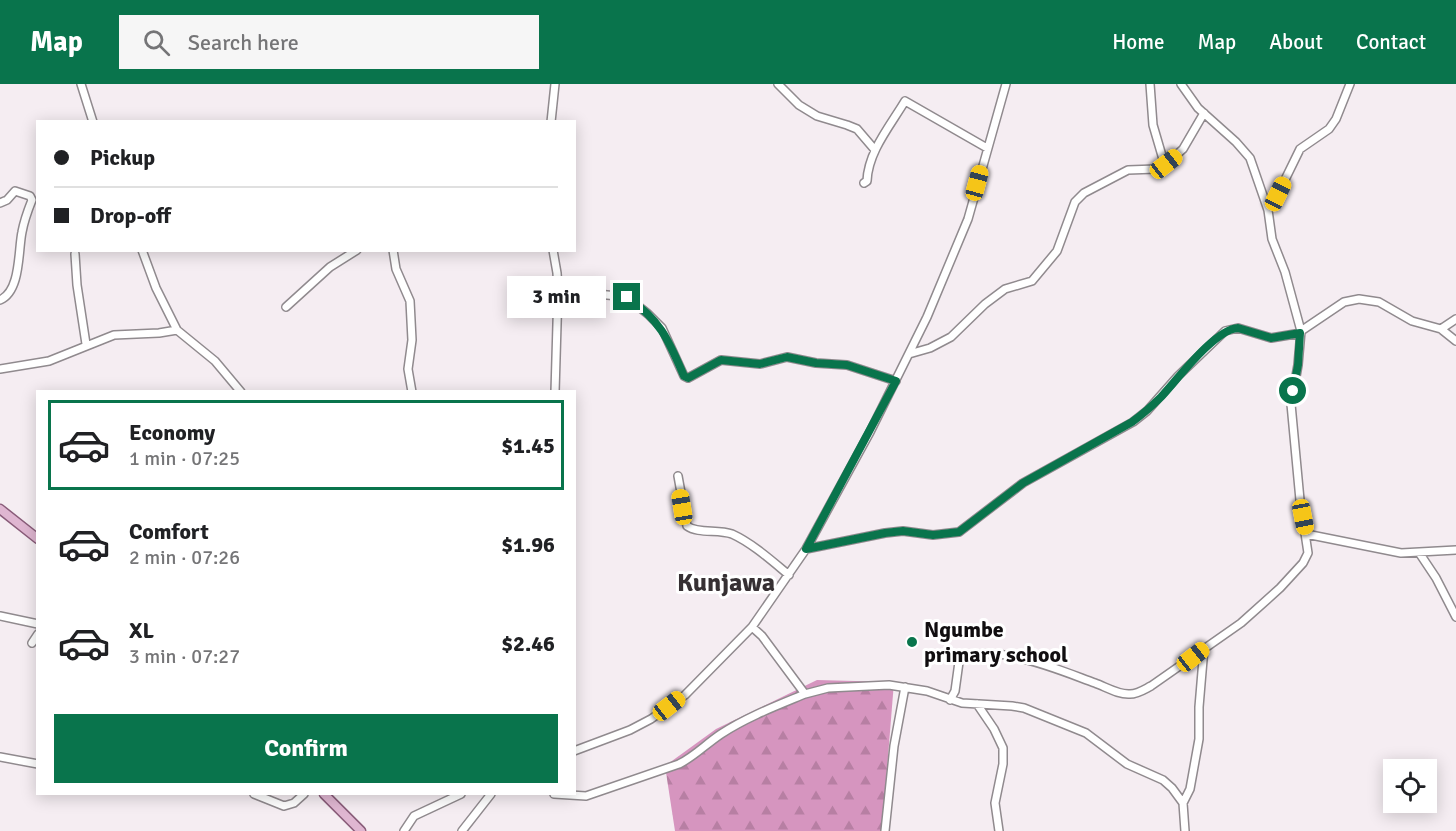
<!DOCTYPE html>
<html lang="en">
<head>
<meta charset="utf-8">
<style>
  body { margin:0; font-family:Signika,sans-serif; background:#f6f6f6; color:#202124; height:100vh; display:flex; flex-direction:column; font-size:22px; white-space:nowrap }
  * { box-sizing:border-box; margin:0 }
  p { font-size:20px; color:#757577 }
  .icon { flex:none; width:33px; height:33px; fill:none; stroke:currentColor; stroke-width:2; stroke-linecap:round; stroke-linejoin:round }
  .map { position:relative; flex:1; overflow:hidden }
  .drawer { position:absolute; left:36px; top:306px; width:540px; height:405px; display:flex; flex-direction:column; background:#fff; border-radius:0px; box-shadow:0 3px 15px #0003 }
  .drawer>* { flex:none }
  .banner { position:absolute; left:36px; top:36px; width:540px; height:132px; border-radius:0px; box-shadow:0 3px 15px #0003; display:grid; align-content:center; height:132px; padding:0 18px; background:#fff }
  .tools { position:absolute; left:1383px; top:675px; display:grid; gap:12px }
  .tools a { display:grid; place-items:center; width:54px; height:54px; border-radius:0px; background:#fff; box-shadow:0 3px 15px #0003; font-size:30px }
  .end { position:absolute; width:27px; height:27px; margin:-14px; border:8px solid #09744c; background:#fff; box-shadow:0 0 0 3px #fff }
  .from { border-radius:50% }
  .bubble { position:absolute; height:42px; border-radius:0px; background:#fff; box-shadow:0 3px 15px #0003; font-size:20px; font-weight:700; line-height:42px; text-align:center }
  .car { position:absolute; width:18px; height:36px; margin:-18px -9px; border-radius:8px; box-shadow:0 0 4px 2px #0007; background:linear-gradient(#f5c518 24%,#345 0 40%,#f5c518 0 76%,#345 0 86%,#f5c518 0) }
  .banner b { display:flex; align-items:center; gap:21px; height:57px; font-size:22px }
  .banner b+b { border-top:2px solid #e0e0e0 }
  .banner i { width:15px; height:15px; background:#202124 }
  ul { padding:10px 0 0; list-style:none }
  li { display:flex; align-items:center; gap:18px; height:90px; margin:0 12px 9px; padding:0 6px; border:3px solid transparent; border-radius:0px }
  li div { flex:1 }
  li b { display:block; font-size:22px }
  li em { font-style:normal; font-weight:700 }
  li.active { border-color:#09744c }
  li>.icon { width:54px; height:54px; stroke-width:1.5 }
  .action { display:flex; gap:12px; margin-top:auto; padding:12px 18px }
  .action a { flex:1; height:69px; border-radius:0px; background:#09744c; color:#fff; font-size:24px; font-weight:700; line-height:69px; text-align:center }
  header { display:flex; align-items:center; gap:36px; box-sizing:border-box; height:84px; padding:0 30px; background:#09744c; color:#fff }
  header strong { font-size:28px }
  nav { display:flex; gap:33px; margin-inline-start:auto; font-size:21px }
  .search { width:420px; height:54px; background:#f6f6f6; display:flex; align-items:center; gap:15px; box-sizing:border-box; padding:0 21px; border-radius:0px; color:#757577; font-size:22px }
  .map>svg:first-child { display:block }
  .forest { fill:url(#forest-firs) }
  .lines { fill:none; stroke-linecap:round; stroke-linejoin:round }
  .minor-casing { stroke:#908a8e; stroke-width:10 }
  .major-casing { stroke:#895c79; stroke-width:11 }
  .minor { stroke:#fff; stroke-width:7 }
  .major { stroke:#dfb6d1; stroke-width:8 }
  .route { stroke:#09744c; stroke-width:8 }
  .poi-dot { fill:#09744c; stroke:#fff; stroke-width:2 }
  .labels { text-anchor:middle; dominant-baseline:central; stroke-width:6; stroke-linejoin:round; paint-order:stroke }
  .poi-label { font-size:22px; font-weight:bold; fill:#110e10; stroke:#fff; text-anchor:start }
  .quarter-label { font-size:26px; font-weight:bold; fill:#363033; stroke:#fff }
</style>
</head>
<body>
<header>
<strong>Map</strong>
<div class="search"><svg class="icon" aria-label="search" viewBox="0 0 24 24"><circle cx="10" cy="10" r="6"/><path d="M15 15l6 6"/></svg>Search here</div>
<nav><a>Home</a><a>Map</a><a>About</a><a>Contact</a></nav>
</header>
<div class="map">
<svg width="1456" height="747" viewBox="0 0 1456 747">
  <defs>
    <pattern id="forest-firs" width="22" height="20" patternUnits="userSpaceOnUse" patternTransform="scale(1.5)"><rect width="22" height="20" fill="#d695bf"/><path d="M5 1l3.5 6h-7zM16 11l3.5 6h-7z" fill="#b77fa3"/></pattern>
  </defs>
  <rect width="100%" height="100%" fill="#f5edf2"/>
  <path class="forest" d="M817 596 894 598 882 747H675L665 682 716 645Z"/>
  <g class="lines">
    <defs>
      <path id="minor" d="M81 0 93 38
        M778 0 799 21 817 32 847 41 857 45 875 66
        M551 38 555 0
        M1166 80 1183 65 1204 29
        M864 99 867 97C868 68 890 42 905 17L987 64
        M0 119 7 116 15 107 30 112 32 116C28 126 24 137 22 148 18 167 21 207 0 216
        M1268 126 1278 110 1300 65 1329 45 1336 35 1350 0
        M142 166 156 204 177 246 215 277 241 308
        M393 166 396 185 410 217 412 256 408 285 412 308
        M553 166 557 189 558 206 555 308
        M75 170 77 201 86 260
        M558 206 627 213 648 230 662 244 684 292 688 294 721 276 760 280 787 273 816 279 847 281 896 297
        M286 223 330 183 357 166
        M1441 245 1456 257
        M1301 247 1344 218 1359 215 1379 218 1412 237 1441 245 1456 235
        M909 270 930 264 951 253 985 220 1005 205 1032 197 1057 167 1075 118 1084 109 1128 86 1156 85 1165 82 1153 41 1150 0
        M0 285 49 277 114 251 159 249 177 246
        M678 392 687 442C698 450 718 445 732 450 752 459 772 477 789 491
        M1306 450 1401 469 1456 466
        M806 465 885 449 903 447 933 451 959 448 1023 399 1133 338 1147 327 1178 292 1225 247 1238 244 1271 254 1301 249
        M1420 470 1436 494 1456 533
        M0 532 38 540
        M752 543 762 552 805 610 828 604 889 601 927 607 962 619 1012 622 1024 624 1086 649 1127 680 1163 696 1172 704 1183 719
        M32 559 38 550
        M950 616 955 607 959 578C987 554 1064 588 1095 599 1106 603 1119 611 1130 610 1138 610 1145 605 1151 602L1241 539 1280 504 1303 479 1308 469 1300 416 1291 320 1298 281 1301 247 1285 188 1272 155 1268 126 1250 74 1236 58 1198 24 1181 0
        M977 620 994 645 1003 664V680L995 719 999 747
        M574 667 630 646 651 635 685 611 752 543 806 465 870 348 927 233 968 135 1006 0
        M0 673 38 680
        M254 710 284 722 294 719 304 710
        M554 710 586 712 679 680C695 672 706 660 721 650 747 633 776 622 805 610
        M404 747 414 732 461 710
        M462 747 491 710
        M885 747 894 662 905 603
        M1185 747 1183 719 1190 705 1199 655V623L1204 564"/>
      <path id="major" d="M0 425 38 455
        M324 710 361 747"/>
    </defs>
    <use href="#minor" class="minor-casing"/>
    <use href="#major" class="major-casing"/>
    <use href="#minor" class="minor"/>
    <use href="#major" class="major"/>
  </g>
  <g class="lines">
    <path class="route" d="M627 213C661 237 668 255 684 292L688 294 721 276 760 280 787 273 816 279 847 281 896 297 806 465 885 449 903 447 933 451 959 448 1023 399 1132 338C1143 330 1152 322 1161 313 1177 296 1215 245 1238 244L1271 254 1300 249 1298 281 1293 307"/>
  </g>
  <circle class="poi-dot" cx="912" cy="558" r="6"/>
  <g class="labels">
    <g class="poi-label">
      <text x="924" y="545">Ngumbe<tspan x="924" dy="25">primary school</tspan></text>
    </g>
    <g class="quarter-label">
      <text x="726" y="499">Kunjawa</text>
    </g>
  </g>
</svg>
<div class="tools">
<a><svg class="icon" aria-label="locate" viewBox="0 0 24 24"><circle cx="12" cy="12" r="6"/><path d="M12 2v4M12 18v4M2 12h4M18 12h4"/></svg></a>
</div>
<i class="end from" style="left:1293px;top:307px"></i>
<i class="end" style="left:627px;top:213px"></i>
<div class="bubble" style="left:507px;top:192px;width:99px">3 min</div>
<i class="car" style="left:1166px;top:80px;rotate:52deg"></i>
<i class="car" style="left:977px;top:99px;rotate:15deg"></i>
<i class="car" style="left:1278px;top:110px;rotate:26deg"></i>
<i class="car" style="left:682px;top:423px;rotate:351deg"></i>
<i class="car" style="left:1303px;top:433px;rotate:169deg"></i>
<i class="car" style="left:1193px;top:573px;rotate:52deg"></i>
<i class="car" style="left:669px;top:622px;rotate:52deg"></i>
<div class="banner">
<b><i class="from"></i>Pickup</b>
<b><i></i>Drop-off</b>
</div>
<section class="drawer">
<ul>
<li class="active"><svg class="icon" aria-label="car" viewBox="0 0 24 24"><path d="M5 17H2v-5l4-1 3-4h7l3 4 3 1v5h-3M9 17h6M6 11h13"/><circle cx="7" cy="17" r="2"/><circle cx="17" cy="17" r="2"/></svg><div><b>Economy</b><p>1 min · 07:25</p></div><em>$1.45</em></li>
<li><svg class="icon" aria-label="car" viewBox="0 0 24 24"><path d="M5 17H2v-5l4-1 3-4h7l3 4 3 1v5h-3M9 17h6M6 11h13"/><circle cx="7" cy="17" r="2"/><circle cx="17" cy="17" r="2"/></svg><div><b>Comfort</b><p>2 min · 07:26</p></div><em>$1.96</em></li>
<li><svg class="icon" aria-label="car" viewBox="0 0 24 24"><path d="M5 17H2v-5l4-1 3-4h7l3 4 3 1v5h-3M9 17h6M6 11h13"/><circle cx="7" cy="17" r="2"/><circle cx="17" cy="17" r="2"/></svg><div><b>XL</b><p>3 min · 07:27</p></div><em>$2.46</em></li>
</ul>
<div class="action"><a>Confirm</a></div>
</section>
</div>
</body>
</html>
